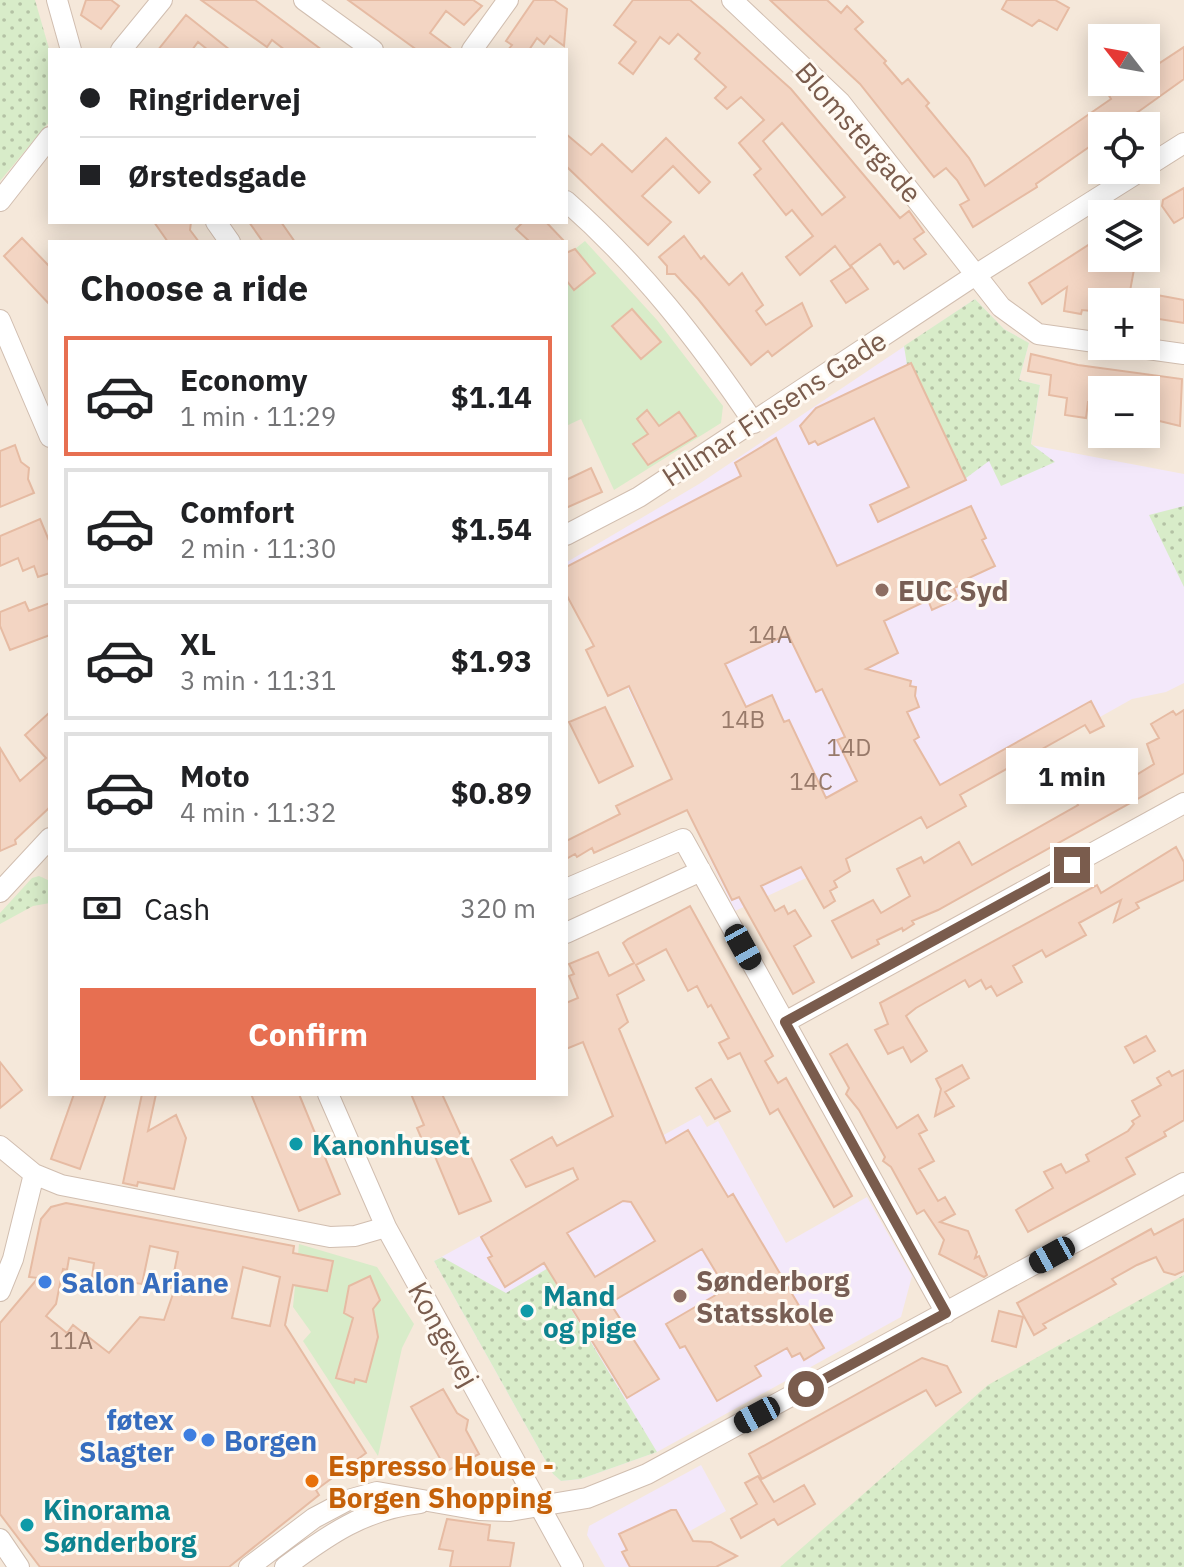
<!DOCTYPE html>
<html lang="en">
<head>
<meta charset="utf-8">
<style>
  body { margin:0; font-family:"IBM Plex Sans",sans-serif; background:#f2f2f2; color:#202124; height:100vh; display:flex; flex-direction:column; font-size:30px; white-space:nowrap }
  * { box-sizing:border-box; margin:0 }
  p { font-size:26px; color:#757577 }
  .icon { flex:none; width:44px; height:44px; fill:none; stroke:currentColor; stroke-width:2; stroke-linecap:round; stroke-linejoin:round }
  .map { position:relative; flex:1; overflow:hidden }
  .details { position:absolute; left:48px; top:240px; width:520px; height:856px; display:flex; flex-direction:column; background:#fff; border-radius:0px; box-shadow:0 4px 20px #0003 }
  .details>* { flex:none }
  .guide { position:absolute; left:48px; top:48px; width:520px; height:176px; border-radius:0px; box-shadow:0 4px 20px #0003; display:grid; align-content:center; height:176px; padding:0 32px; background:#fff }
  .needle { width:52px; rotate:301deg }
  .fabs { position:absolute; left:1088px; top:24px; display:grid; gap:16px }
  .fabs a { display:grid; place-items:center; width:72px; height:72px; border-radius:0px; background:#fff; box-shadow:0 4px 20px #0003; font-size:40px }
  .end { position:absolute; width:36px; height:36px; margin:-18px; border:10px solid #7a5c4d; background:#fff; box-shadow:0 0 0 4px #fff }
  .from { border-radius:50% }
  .bubble { position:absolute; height:56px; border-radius:0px; background:#fff; box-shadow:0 4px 20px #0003; font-size:26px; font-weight:700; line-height:56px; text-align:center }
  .car { position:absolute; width:24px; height:48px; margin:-24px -12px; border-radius:10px; box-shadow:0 0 6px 2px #0007; background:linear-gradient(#222 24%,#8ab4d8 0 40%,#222 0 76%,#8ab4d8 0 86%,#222 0) }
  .guide b { display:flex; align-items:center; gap:28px; height:76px; font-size:30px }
  .guide b+b { border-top:2px solid #e0e0e0 }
  .guide i { width:20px; height:20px; background:#202124 }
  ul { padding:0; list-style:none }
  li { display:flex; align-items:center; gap:24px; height:120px; margin:0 16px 12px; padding:0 16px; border:4px solid #e0e0e0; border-radius:0px }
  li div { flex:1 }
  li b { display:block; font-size:30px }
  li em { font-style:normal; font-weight:700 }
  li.active { border-color:#e76f51 }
  li>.icon { width:72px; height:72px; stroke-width:1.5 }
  h2 { padding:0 32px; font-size:36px; line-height:96px }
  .pay { display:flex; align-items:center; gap:20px; height:88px; padding:0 32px; font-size:30px }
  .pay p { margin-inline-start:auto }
  .primary-button { display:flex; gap:16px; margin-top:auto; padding:16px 32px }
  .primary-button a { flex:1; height:92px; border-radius:0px; background:#e76f51; color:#fff; font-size:32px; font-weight:700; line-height:92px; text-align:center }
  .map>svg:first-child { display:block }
  .residential { fill:#f5e8da; fill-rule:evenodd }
  .education { fill:#f3e8fa }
  .grass { fill:#d8ecc9 }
  .park { fill:url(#park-dots) }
  .building { fill:#f3d5c3; stroke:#e6bba3; stroke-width:2; fill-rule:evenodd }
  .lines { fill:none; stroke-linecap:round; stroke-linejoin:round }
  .minor-casing { stroke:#d1beb0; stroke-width:22 }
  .minor { stroke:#fff; stroke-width:20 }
  .route { stroke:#7a5c4d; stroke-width:10 }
  .education-dot { fill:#8d6e63; stroke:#fffaf3; stroke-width:3 }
  .culture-dot { fill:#0f9aa8; stroke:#fffaf3; stroke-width:3 }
  .shop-dot { fill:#3f7fe0; stroke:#fffaf3; stroke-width:3 }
  .food-dot { fill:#e8710a; stroke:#fffaf3; stroke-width:3 }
  .labels { text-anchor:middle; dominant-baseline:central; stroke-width:6; stroke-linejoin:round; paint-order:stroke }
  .number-label { font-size:24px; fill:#987a6a }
  .street-label { font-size:28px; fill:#7a5c4d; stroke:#fffaf3 }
  .education-label { font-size:28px; font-weight:bold; fill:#785e54; stroke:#fffaf3; text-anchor:start }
  .culture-label { font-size:28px; font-weight:bold; fill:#0d838f; stroke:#fffaf3; text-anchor:start }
  .shop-label { font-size:28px; font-weight:bold; fill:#366cbe; stroke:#fffaf3; text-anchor:start }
  .food-label { font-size:28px; font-weight:bold; fill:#c56008; stroke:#fffaf3; text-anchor:start }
</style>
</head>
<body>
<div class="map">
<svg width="1184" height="1567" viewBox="0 0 1184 1567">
  <defs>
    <pattern id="park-dots" width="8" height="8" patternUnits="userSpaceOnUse" patternTransform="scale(2)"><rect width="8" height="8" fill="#d8ecc9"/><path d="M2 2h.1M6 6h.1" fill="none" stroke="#b4c2a5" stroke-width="1.8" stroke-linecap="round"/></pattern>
  </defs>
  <rect width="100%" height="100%" fill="#fdf6ec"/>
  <path class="residential" d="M0 0H1184V1567H0ZM1102 38H1146V82H1102ZM50 50H566V222H50ZM1102 126H1146V170H1102ZM1102 214H1146V258H1102ZM50 242H566V1094H50ZM1102 302H1146V346H1102ZM1102 390H1146V434H1102Z"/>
  <path class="education" d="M975 299 1004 329 1029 343 1019 380 1040 385 1031 445 1184 474V683L1166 692 1132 699 847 859 735 911 567 562 699 484Z
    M700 1115 707 1127 718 1121 786 1243 867 1197 912 1276 901 1317 657 1452 581 1479 561 1481 553 1474 434 1261Z
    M701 1465 726 1511 679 1537 695 1567H605L587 1535 589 1526Z"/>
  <path class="grass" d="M585 241 657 320 723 406 721 423 614 490 581 419 566 426V256Z
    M299 1244 377 1267 414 1324 402 1348 378 1456 303 1341 311 1332 293 1307Z"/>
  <path class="park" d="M0 0H35L50 52V121L0 181Z
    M975 299 1004 329 1029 343 1019 380 1040 385 1031 444 1055 462 1001 486 989 461 962 481 907 365 904 346Z
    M1184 506V587L1149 515Z
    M39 876 50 881V903L33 906 0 924V913L32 878Z
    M442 1257 506 1293 550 1267 557 1279 554 1281 657 1452 581 1479 561 1481 553 1474 434 1261Z
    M1184 1275V1567H780L988 1385Z"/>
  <path class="building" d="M86 0H111L119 6 101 29 81 15Z
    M201 0H255L322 50H285L272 40 267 47Z
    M348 0H473L482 6 464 25 446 11 430 33 453 50H417Z
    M534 0H554L567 9 564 46 550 36 544 44 537 38 529 50H508L512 45 506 41Z
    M633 0H690L723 28 791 89 900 218 909 211 924 232 914 239 926 254 904 269 898 261 894 264 880 244 850 266 835 246 800 275 786 257 813 236 792 210 786 215 754 175 761 169 739 143 764 120 741 97 727 109 715 98 726 87 695 59 700 53 678 34 669 44 660 37 633 74 619 63 636 42 614 25ZM782 123 845 197 822 215 763 141Z
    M770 0H827L841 13 847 6 863 22 855 29 886 61 884 63 902 84 908 79 929 103 926 106 969 158 985 186 1111 99 1101 82H1146V72L1184 47V79L1138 112 1110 126H1102V138L1036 184 1037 187 973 227 960 205 969 200 957 180 946 168 934 177 860 84Z
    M1007 0H1055L1069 8 1057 30 1039 20 1032 26 1002 9Z
    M186 15 230 50H208L198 42 192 50H158Z
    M566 134 591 155 602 144 632 172 666 138 710 182 699 193 673 166 642 196 671 222 648 245 566 166Z
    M1184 188V217L1174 223 1162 206 1163 200Z
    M154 222H191L190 230 199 242H168Z
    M249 222H281L295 242H263Z
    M523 222H546L565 242H530L516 229Z
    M684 236 701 259 704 256 729 285 742 273 763 305 756 311 766 325 802 303 812 326 772 356 768 351 751 365 698 299 675 274H667V266L659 257Z
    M22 238 50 267V305L4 256Z
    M1093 242 1102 258H1131L1135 264 1128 302H1102V312L1082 310 1081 314 1064 311 1067 287 1042 304 1029 283Z
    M575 249 595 273 574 290 566 280V253Z
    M852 267 868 289 846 303 831 281Z
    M1146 293 1184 300V323L1146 317Z
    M632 309 661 342 641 359 612 326Z
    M1031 354 1078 365 1182 379 1180 426 1147 418 1152 398 1146 397V390H1102L1098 401 1088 402 1086 418 1065 415 1067 398 1049 395 1051 375 1028 371Z
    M911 363 966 480 878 522 870 505 909 487 874 418 818 445 815 441 809 444 800 426 816 408Z
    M647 410 659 426 679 412 696 436 648 465 633 444 648 434 637 419Z
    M776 438 837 566 971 506 986 538 982 540 995 566 960 582 961 585 954 588 958 598 932 610 928 600 884 621 898 653 866 669 911 681 910 686 916 687 915 696 919 707 907 712 919 737 914 740 940 785 1091 701 1104 726 1090 733 1085 725 960 795 966 806 927 828 921 817 846 859 850 871 834 881 837 887 830 891 835 901 824 908 801 867 761 886 775 911 784 906 788 914 795 910 811 936 794 946 814 982 793 994 739 897 732 900 687 810 594 853 592 848 577 857 575 854 566 859V841L620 814 616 806 672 779 629 686 608 696 586 650 594 646 566 594V567L741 476 735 463ZM788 634 816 692 822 689 845 737 837 740 857 781 826 798 789 720 784 722 772 695 746 707 725 664Z
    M15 445 21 462 29 468 28 479 34 493 0 507V451Z
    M591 468 602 492 566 508V480Z
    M40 519 50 543V573L38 577 34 566 23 571 18 558 0 566V536Z
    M25 602 29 611 50 603V635L10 650 0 626V612Z
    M605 707 633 766 599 783 569 722Z
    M1184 710V773L938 910 912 921 914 924 903 931 902 928 877 940 879 944 852 958 832 921 873 900 881 913 910 896 897 869 921 857 924 863 959 842 972 865 1078 805 1071 792 1117 770 1120 774 1124 772 1128 780 1154 764 1147 744 1159 738 1151 724 1173 711 1176 715Z
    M50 712V807L15 840 16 844 0 851V748L20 781 46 758 25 735Z
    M1176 847 1184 862V880L1136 903 1139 908 1114 922 1121 900 1079 923 1086 935 1046 957 1042 950 1013 966 1022 982 997 996 991 986 986 989 981 980 969 987 965 980 916 1008 906 1016 927 1051 911 1062 903 1047 888 1054 875 1030 888 1024 880 1003 1097 885 1101 893Z
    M690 906 773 1056 765 1061 778 1083 786 1078 852 1196 834 1207 778 1109 770 1114 740 1053 728 1059 719 1043 729 1038 711 1005 708 1007 697 986 688 991 666 949 636 965 644 980 617 995 628 1022 619 1029 666 1143 688 1130 728 1197 733 1194 824 1348 804 1360 800 1353 792 1357 787 1348 755 1366 761 1376 717 1401 685 1346 680 1348 666 1324 726 1289 702 1249 610 1303 659 1379 627 1398 544 1263 505 1287 488 1258 492 1256 481 1237 578 1179 573 1168 526 1187 511 1160 552 1137 557 1146 613 1116 583 1042 566 1049V1003L578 998 569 976 574 974 569 964 598 952 609 976 634 963 623 943 628 939ZM623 1201 631 1202 655 1241 595 1277 567 1233Z
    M1146 1036 1155 1051 1134 1063 1125 1047Z
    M847 1044 897 1128 918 1115 927 1130 919 1134 934 1161 919 1169 938 1201 945 1197 955 1214 940 1222 968 1231 977 1252 975 1258 979 1256 987 1275 984 1277 939 1254 944 1240 924 1210 917 1214 891 1167 883 1161 885 1157 859 1110 846 1094 849 1088 830 1054Z
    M0 1062 22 1090 0 1108Z
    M962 1065 969 1078 945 1092 954 1106 935 1116 941 1089 936 1079Z
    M1184 1070V1120L1164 1132 1166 1136 1126 1158 1135 1174 1028 1232 1016 1210 1053 1188 1044 1172 1061 1164 1066 1173 1089 1161 1086 1155 1128 1131 1134 1124 1132 1121 1140 1116 1132 1101 1161 1085 1157 1078 1169 1071 1172 1076Z
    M711 1079 730 1111 715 1119 696 1088Z
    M74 1094H106L80 1169 51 1159Z
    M142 1094H156L148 1131 176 1115 186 1138 174 1189 138 1182 137 1186 123 1183Z
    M251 1094H299L340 1194 299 1211Z
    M411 1094H442L491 1201 459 1214 434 1154 429 1156 417 1128 424 1125Z
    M66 1203 294 1246 293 1253 333 1261 327 1291 293 1285 285 1325 366 1453 316 1490 319 1495 229 1567H40L0 1514V1323L38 1278 29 1277 41 1219 51 1207ZM150 1246 178 1252 171 1288H175L164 1320 140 1317 109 1353 73 1325 67 1333 46 1316 56 1304 63 1269 67 1270 69 1258 94 1263 92 1277 142 1284ZM243 1267 280 1277 270 1326 232 1318Z
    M1184 1219V1271L1175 1275 1164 1272 1156 1257 1137 1265 1112 1279 1116 1284 1043 1324 1046 1328 1034 1335 1017 1303 1151 1229 1154 1235Z
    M370 1276 380 1300 373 1309 378 1337 366 1382 355 1379 354 1383 336 1378 353 1318 344 1313 349 1286Z
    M999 1311 1023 1317 1016 1347 992 1341Z
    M922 1358 947 1366 961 1392 936 1406 926 1390 762 1479 749 1454Z
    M443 1389 457 1413 468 1420 466 1430 479 1454 447 1471 411 1407Z
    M758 1476 774 1502 804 1485 815 1504 778 1525 774 1519 741 1538 731 1519 757 1504 745 1483Z
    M671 1510H676L693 1541 711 1542 737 1556 716 1567H630L622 1552 627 1550 619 1534Z
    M447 1519 490 1525 488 1540 514 1543 510 1567H450L453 1551 439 1549Z"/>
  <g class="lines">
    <defs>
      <path id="minor" d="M57 0 71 50
        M304 0 373 50
        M732 0 840 102 1001 307 1038 334 1102 343
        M121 50 162 0
        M472 50 508 0
        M1146 167 1184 143
        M0 201 50 137
        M566 201C641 267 698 340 754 423
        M216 222 230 242
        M0 320 50 437
        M1126 346 1184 354
        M566 535 639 497 977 274 1142 170
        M566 889 683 839 946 1313
        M0 892 50 838
        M566 933 701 871
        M785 1022 1184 803
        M328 1094 386 1227 573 1567
        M0 1146 34 1174 61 1185 330 1237 355 1236 386 1227
        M0 1291 13 1259 34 1174
        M0 1539 19 1567
        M249 1567 314 1518 348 1500 377 1492 479 1510 510 1511 587 1498 647 1474 1184 1183
        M285 1567C328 1535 365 1509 420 1503"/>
    </defs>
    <use href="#minor" class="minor-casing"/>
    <use href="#minor" class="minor"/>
  </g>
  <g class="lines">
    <path class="route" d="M806 1389 946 1313 785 1022 1072 865"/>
  </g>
  <g class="education-dot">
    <circle cx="882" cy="590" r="8"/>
    <circle cx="680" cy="1296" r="8"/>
  </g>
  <g class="culture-dot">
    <circle cx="296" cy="1144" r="8"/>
    <circle cx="527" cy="1311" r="8"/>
    <circle cx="27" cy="1525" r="8"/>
  </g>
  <g class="shop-dot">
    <circle cx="45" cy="1282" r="8"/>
    <circle cx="190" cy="1435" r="8"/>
    <circle cx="208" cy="1440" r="8"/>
  </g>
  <circle class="food-dot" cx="312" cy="1481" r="8"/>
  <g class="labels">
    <g class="number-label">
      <text x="770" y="634">14A</text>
      <text x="743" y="719">14B</text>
      <text x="849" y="747">14D</text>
      <text x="811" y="781">14C</text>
      <text x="71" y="1340">11A</text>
    </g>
    <g class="street-label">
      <text transform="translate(859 132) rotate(49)">Blomstergade</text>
      <text transform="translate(774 408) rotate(-33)">Hilmar Finsens Gade</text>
      <text transform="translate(444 1334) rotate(61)">Kongevej</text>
    </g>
    <g class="education-label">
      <text x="898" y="590">EUC Syd</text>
      <text x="696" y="1280">Sønderborg<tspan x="696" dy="32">Statsskole</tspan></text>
    </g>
    <g class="culture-label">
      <text x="312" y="1144">Kanonhuset</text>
      <text x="543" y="1295">Mand<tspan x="543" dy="32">og pige</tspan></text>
      <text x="43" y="1509">Kinorama<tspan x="43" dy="32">Sønderborg</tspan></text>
    </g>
    <g class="shop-label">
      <text x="61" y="1282">Salon Ariane</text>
      <text x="174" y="1419" text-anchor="end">føtex<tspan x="174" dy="32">Slagter</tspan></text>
      <text x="224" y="1440">Borgen</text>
    </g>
    <g class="food-label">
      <text x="328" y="1465">Espresso House -<tspan x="328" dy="32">Borgen Shopping</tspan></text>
    </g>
  </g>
</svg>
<div class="fabs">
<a><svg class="needle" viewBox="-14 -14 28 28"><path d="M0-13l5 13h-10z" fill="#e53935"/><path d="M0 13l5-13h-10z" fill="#757577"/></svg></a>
<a><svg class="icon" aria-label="locate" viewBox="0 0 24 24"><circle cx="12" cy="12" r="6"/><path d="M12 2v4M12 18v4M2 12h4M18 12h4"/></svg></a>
<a><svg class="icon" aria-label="layers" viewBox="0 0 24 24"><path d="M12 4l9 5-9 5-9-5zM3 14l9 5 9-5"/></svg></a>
<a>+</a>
<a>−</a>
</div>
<i class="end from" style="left:806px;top:1389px"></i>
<i class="end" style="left:1072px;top:865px"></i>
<div class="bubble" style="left:1006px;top:748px;width:132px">1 min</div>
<i class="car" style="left:743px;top:947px;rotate:151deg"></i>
<i class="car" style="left:1052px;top:1255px;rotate:241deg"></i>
<i class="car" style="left:757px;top:1415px;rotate:242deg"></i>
<div class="guide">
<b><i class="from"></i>Ringridervej</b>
<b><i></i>Ørstedsgade</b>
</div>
<section class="details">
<h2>Choose a ride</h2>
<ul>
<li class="active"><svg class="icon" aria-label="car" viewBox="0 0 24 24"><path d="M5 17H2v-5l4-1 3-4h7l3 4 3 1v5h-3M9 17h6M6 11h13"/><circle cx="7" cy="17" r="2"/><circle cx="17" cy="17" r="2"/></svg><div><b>Economy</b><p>1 min · 11:29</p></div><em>$1.14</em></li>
<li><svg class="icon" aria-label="car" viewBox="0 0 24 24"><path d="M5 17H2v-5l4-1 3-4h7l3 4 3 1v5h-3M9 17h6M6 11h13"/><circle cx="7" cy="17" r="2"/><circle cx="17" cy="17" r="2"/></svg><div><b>Comfort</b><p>2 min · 11:30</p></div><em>$1.54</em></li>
<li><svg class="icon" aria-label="car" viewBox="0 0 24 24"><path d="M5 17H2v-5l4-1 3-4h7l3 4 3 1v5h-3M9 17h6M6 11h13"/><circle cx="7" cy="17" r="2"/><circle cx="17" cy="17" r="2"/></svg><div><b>XL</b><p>3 min · 11:31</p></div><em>$1.93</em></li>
<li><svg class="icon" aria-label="car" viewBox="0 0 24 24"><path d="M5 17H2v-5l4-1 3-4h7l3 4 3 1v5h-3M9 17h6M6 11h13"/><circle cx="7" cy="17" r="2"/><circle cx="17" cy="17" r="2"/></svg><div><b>Moto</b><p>4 min · 11:32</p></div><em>$0.89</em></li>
</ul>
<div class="pay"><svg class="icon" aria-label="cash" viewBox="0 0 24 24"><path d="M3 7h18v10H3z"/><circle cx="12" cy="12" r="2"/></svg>Cash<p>320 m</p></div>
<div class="primary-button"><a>Confirm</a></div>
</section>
</div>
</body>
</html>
